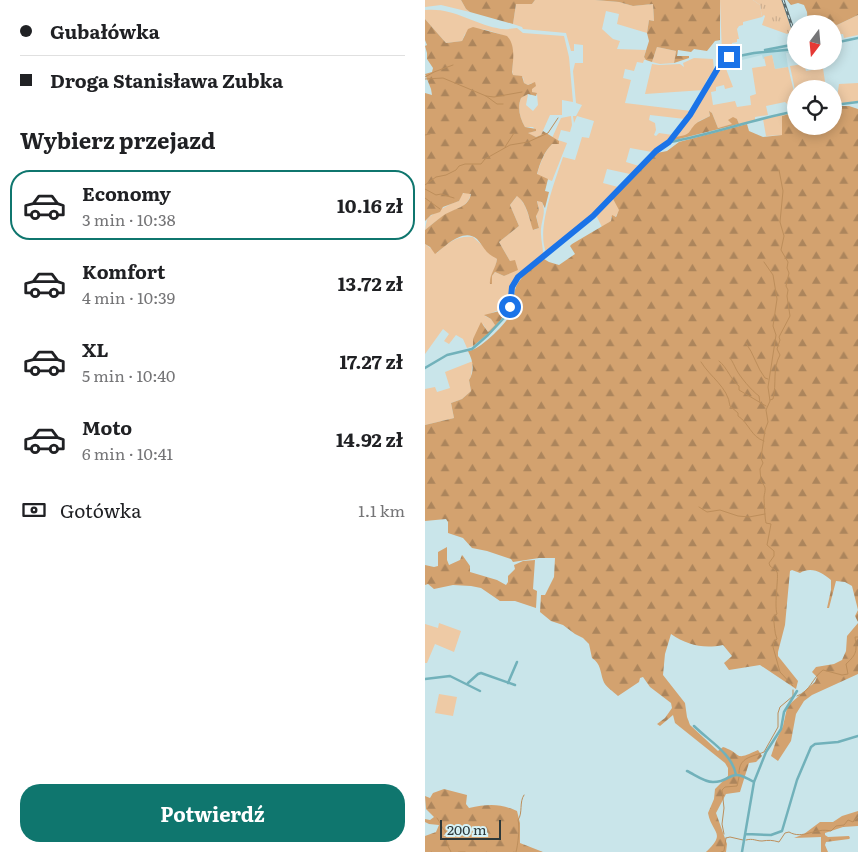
<!DOCTYPE html>
<html lang="pl">
<head>
<meta charset="utf-8">
<style>
  body { margin:0; font-family:Literata,serif; background:#f2f2f2; color:#202124; height:100vh; display:flex; flex-direction:column; font-size:19px; white-space:nowrap }
  * { box-sizing:border-box; margin:0 }
  p { font-size:16px; color:#757577 }
  .icon { flex:none; width:28px; height:28px; fill:none; stroke:currentColor; stroke-width:2; stroke-linecap:round; stroke-linejoin:round }
  .map { position:relative; flex:1; overflow:hidden }
  .details { display:flex; flex-direction:column; background:#fff; width:425px }
  .details>* { flex:none }
  .top-card { display:grid; align-content:center; height:110px; padding:0 20px; background:#fff }
  .needle { width:32px; rotate:196deg }
  .fabs { position:absolute; left:362px; top:15px; display:grid; gap:10px }
  .fabs a { display:grid; place-items:center; width:55px; height:55px; border-radius:50%; background:#fff; box-shadow:0 2px 12px #0003; font-size:25px }
  .scale { position:absolute; left:15px; bottom:12px; width:61px; box-sizing:border-box; padding-left:5px; border:2px solid #2d3839; border-top:0; font-size:14px; line-height:18px; white-space:nowrap; color:#2d3839; -webkit-text-stroke:4px #d6f3f7; paint-order:stroke }
  .end { position:absolute; width:22px; height:22px; margin:-11px; border:6px solid #1a73e8; background:#fff; box-shadow:0 0 0 2px #fff }
  .from { border-radius:50% }
  .top-card b { display:flex; align-items:center; gap:18px; height:48px; font-size:19px }
  .top-card b+b { border-top:1px solid #e0e0e0 }
  .top-card i { width:12px; height:12px; background:#202124 }
  ul { padding:0; list-style:none }
  li { display:flex; align-items:center; gap:15px; height:70px; margin:0 10px 8px; padding:0 10px; border:2px solid transparent; border-radius:20px }
  li div { flex:1 }
  li b { display:block; font-size:19px }
  li em { font-style:normal; font-weight:700 }
  li.on { border-color:#0f766e }
  li>.icon { width:45px; height:45px; stroke-width:1.5 }
  h2 { padding:0 20px; font-size:22px; line-height:60px }
  .pay { display:flex; align-items:center; gap:12px; height:55px; padding:0 20px; font-size:19px }
  .pay p { margin-inline-start:auto }
  .action { display:flex; gap:10px; margin-top:auto; padding:10px 20px }
  .action a { flex:1; height:58px; border-radius:20px; background:#0f766e; color:#fff; font-size:20px; font-weight:700; line-height:58px; text-align:center }
  main { display:flex; flex:1; min-height:0 }
  .map>svg:first-child { display:block }
  .built { fill:#b6dce2 }
  .grass { fill:#eecaa5 }
  .forest { fill:url(#forest-firs) }
  .park { fill:url(#park-tufts) }
  .lines { fill:none; stroke-linecap:round; stroke-linejoin:round }
  .stream { stroke:#bd8e5b; stroke-width:1 }
  .minor { stroke:#71b1ba; stroke-width:2.5 }
  .rail-casing { stroke:#5b6b6d; stroke-width:3 }
  .rail { stroke:#d6f3f7; stroke-width:1; stroke-dasharray:4; stroke-linecap:butt }
  .route { stroke:#1a73e8; stroke-width:6 }
</style>
</head>
<body>
<main>
<section class="details">
<div class="top-card">
<b><i class="from"></i>Gubałówka</b>
<b><i></i>Droga Stanisława Zubka</b>
</div>
<h2>Wybierz przejazd</h2>
<ul>
<li class="on"><svg class="icon" aria-label="car" viewBox="0 0 24 24"><path d="M5 17H2v-5l4-1 3-4h7l3 4 3 1v5h-3M9 17h6M6 11h13"/><circle cx="7" cy="17" r="2"/><circle cx="17" cy="17" r="2"/></svg><div><b>Economy</b><p>3 min · 10:38</p></div><em>10.16 zł</em></li>
<li><svg class="icon" aria-label="car" viewBox="0 0 24 24"><path d="M5 17H2v-5l4-1 3-4h7l3 4 3 1v5h-3M9 17h6M6 11h13"/><circle cx="7" cy="17" r="2"/><circle cx="17" cy="17" r="2"/></svg><div><b>Komfort</b><p>4 min · 10:39</p></div><em>13.72 zł</em></li>
<li><svg class="icon" aria-label="car" viewBox="0 0 24 24"><path d="M5 17H2v-5l4-1 3-4h7l3 4 3 1v5h-3M9 17h6M6 11h13"/><circle cx="7" cy="17" r="2"/><circle cx="17" cy="17" r="2"/></svg><div><b>XL</b><p>5 min · 10:40</p></div><em>17.27 zł</em></li>
<li><svg class="icon" aria-label="car" viewBox="0 0 24 24"><path d="M5 17H2v-5l4-1 3-4h7l3 4 3 1v5h-3M9 17h6M6 11h13"/><circle cx="7" cy="17" r="2"/><circle cx="17" cy="17" r="2"/></svg><div><b>Moto</b><p>6 min · 10:41</p></div><em>14.92 zł</em></li>
</ul>
<div class="pay"><svg class="icon" aria-label="cash" viewBox="0 0 24 24"><path d="M3 7h18v10H3z"/><circle cx="12" cy="12" r="2"/></svg>Gotówka<p>1.1 km</p></div>
<div class="action"><a>Potwierdź</a></div>
</section>
<div class="map">
<svg width="433" height="852" viewBox="0 0 433 852">
  <defs>
    <pattern id="forest-firs" width="22" height="20" patternUnits="userSpaceOnUse" patternTransform="scale(1.25)"><rect width="22" height="20" fill="#d3a26f"/><path d="M5 1l3.5 6h-7zM16 11l3.5 6h-7z" fill="#ac855c"/></pattern>
    <pattern id="park-tufts" width="24" height="20" patternUnits="userSpaceOnUse" patternTransform="scale(1.25)"><rect width="24" height="20" fill="#eecaa5"/><path d="M3 7l-1-3M5 7V3M7 7l1-3M15 17l-1-3M17 17v-4M19 17l1-3" fill="none" stroke="#ccae8f"/></pattern>
  </defs>
  <rect width="100%" height="100%" fill="#c9e5ea"/>
  <path class="built" d="M371 45V52L361 53 363 67 350 69 347 55 338 59 337 55 317 60 298 61 297 58Z"/>
  <path class="grass" d="M0 0H36L41 9 45 12 16 5 0 7Z
    M110 0H170L194 2 208 6 228 4 229 21 224 20 222 33 192 24 194 14 181 11 177 29 188 39 195 41 192 49 221 50 219 57 221 60H219L218 63 212 62 209 71 200 69 198 78 206 80 200 103 266 111 260 119 225 115 224 120 230 123 231 130 229 135 231 136 234 133 248 135 227 152 205 148 201 162 214 166 205 174 182 169 178 183 193 187 168 215 121 252C111 229 130 181 138 157L150 160 157 137 164 138 169 121 152 116 149 123 148 116H151L157 105 151 103 148 71 150 63H158V45L149 44V51H146L141 33 98 29 97 27 88 24 91 4H107Z
    M295 0H328L335 5 337 17 318 22V25L314 26 312 29 314 39H312V42L307 43V50L304 51V54H297Z
    M0 10C27 7 47 23 72 28 78 30 85 29 92 28L98 33 139 36 144 57 148 102 137 100V115H125L116 135 111 137 102 133 111 131 108 127H100C95 118 92 108 96 98L103 94 101 105 108 111 113 105 112 94 107 92V83L103 85 99 83 98 77 88 75C86 70 88 66 88 60 88 43 86 37 71 33 55 28 55 28 40 34L37 41 21 43 0 19Z
    M433 15V35L419 38 418 34 409 35V25H412Z
    M232 47 251 51 249 63 235 64 227 62Z
    M347 55 350 69 363 67 371 100V109H368L360 102 341 106 343 115 330 117V120L314 124 312 119 308 124 293 128 287 113 284 112 285 116 274 121 262 135 258 137H250L266 117 298 61 308 87 300 89 299 85 291 87V91L286 92 288 105 310 101 312 107 326 105 325 96 331 94 327 68 341 66 339 57Z
    M269 58 288 59 289 70 281 81 280 86 278 87 279 90 220 94 227 64 234 65 255 64 259 67 258 63Z
    M379 64 381 71 398 68 401 89H371V95L365 66Z
    M433 83V101L411 104 414 84Z
    M371 112 357 116V135L341 136 338 119Z
    M146 116 147 125 145 132 136 130 133 140 142 143 127 181 112 175C115 164 119 152 127 144H134V141L127 138 136 118Z
    M43 192 46 193C43 208 31 208 20 215 12 220 6 225 0 230L2 219C10 212 24 204 34 201L36 194Z
    M93 195 100 206 109 230 114 228 111 215 114 210 112 200 117 202C122 214 115 222 116 234 116 240 118 247 118 254L92 276 85 293 82 309 71 311 60 316 66 319 70 325 63 332 58 324 48 339V346L42 348 38 339 31 335 24 344 19 341 24 334 18 329 0 354V244L12 253C22 243 33 235 48 237L72 259C71 268 66 274 65 284H67V276L70 272 79 276 89 271 85 261 74 242 94 226 85 205Z
    M187 197 195 210 190 217H186V221L177 227 171 215Z
    M48 361 46 376 44 380 46 391 37 399 26 403 29 418 0 425V389L10 387 12 392 25 388 20 372Z
    M14 623 36 631 29 652 10 644 2 663H0V624L13 628Z
    M14 694 32 697 28 716 10 713Z"/>
  <path class="forest" d="M36 0H110L107 4H91L88 24 45 12 41 9Z
    M170 0H295V40L290 41 282 51 269 49 266 52 253 50 252 56H264V58L249 63 251 51 232 47 227 62 221 60 219 57 224 41 222 33 224 20 229 21 228 4 208 6 194 2Z
    M362 0H433V15L412 25 393 21 383 24 382 12 379 5 373 3 366 5Z
    M0 19 21 43 37 41 43 29 48 27 82 36C91 45 88 61 87 72L88 75 97 76 99 83 103 85 110 82 111 86 107 89V92L112 93 111 96 103 94 96 98C92 108 95 118 100 127L111 129V131L103 133 111 137 116 135 118 131 134 141V144H127C119 152 115 163 112 174L123 179 120 191 124 192 120 208 117 202 112 201 114 210 111 216 114 228 108 230C104 218 102 203 92 196L85 205 94 226 74 242 85 261 90 260 93 270 79 276 70 272 67 276V284H65C64 275 71 268 72 259 69 257 65 255 62 252 58 248 56 243 52 239 38 227 20 247 10 254L5 247 0 244V230C6 225 12 220 19 215 30 208 43 208 46 194L38 193 34 201 18 207 15 212 6 215 0 221V93L7 95 6 89 0 74 7 72 8 68 2 59V53L0 46 2 45 0 40Z
    M416 106H424L433 109V622L430 616 433 610 427 586 420 582 411 581 404 608H402L406 590V580C397 573 387 566 375 573L367 570 365 571 360 625 353 652V656L373 681 371 689 335 665 304 670 299 663 307 656 298 645C278 649 262 645 246 634L240 654 238 675 260 703 262 717 265 725 293 751 298 747C319 754 307 762 333 750L337 756 331 762 324 763 315 792 301 794 291 813 302 844 301 852H281C302 832 287 834 283 813L289 799 290 789 303 776V768L300 763 250 723 248 715 235 726 232 724 240 718 247 708 246 703 225 687 218 677 215 678 214 682 193 696C188 691 180 687 178 680 175 671 176 664 167 658L164 644 158 638 150 634 138 625 126 621 115 612 116 595H120L129 577 130 558H114L88 562 86 559 62 551 47 548 38 538 23 533V522L21 519 0 521V425L29 418 26 403 37 399 46 391 44 380C50 370 48 361 43 351 55 350 81 324 86 313 90 303 87 292 93 283 99 273 110 266 119 259L124 262 134 265 150 254 145 246 147 244 186 221 187 215 191 217 194 210 187 197 232 153 242 151 254 142 322 124 324 131 338 137 357 135V116L371 112V126H409V108Z
    M284 111 287 113 293 128 307 124 303 120 308 117 312 119 314 124 246 141 250 137C269 135 262 130 273 122 277 120 281 118 285 116Z
    M82 309C75 325 62 335 48 346V339L56 322 63 332 70 325 66 319 59 315Z
    M22 547V560L24 565 35 560 37 555 38 556 45 566V572L72 580 81 585 83 582V576L90 569 89 565 98 561 110 560 108 589 112 591 111 608 90 601H75L56 588 46 586 28 585 9 589 3 584 0 585V565L9 567 13 566V552Z
    M433 623V674L387 695 379 701 371 714 366 741 353 761 346 756 351 741 358 726 362 708 367 702 390 682 392 677 387 672 391 667 409 664 417 660 421 651 422 636Z
    M19 789 42 795 41 804 44 808C62 804 75 803 92 811L95 823V843L118 852H0V836L11 832 14 825 4 824 0 822V819L5 820 9 817 1 809 0 796 5 798 8 793Z
    M433 811V826L418 827 400 833V835L403 837 424 836 425 838 424 839 401 842 400 845 403 852H396V837L369 838 379 834 395 822H408L417 816Z"/>
  <path class="park" d="M328 0H357L367 32 362 34 337 25 340 16 339 15 337 17 335 5Z"/>
  <g class="lines">
    <path class="stream" d="M0 77 9 72 28 65
      M0 79 18 78 61 96 72 104H78
      M61 96 69 97 97 92
      M0 135 5 134
      M80 147 89 133
      M0 185 11 177 21 175 31 170 34 166 40 164H56L60 159 85 145 103 142 123 133 133 118
      M0 189 11 195 16 194 29 198
      M0 198 15 209
      M339 262 348 275 352 299 348 326 351 335 343 387 345 401 341 410 343 422 340 430 336 458 338 463 335 469 336 482C342 487 340 490 339 497 339 500 340 520 341 523L346 524 342 545 349 551V556L344 563 345 566C347 568 350 569 352 572 354 575 349 604 352 614L348 617C350 625 349 632 352 639L349 642 348 647 355 672 368 686
      M321 343C329 354 332 368 340 378L343 379
      M305 358C308 362 309 365 311 369 315 377 327 391 334 396L335 403
      M294 361C302 367 307 382 314 386V390L341 406
      M276 362C285 377 303 387 305 406L313 413V416C324 423 326 437 339 441
      M345 400 348 399C352 383 347 369 355 355L352 349 355 340 354 337 365 316 362 296 363 290 361 286 364 273 362 268 363 262 356 250 359 236 355 222 358 191 354 170
      M274 507 282 512 295 510 313 516 324 517 340 514
      M372 696C386 691 387 678 398 670L417 675 423 674 421 664C432 654 432 651 430 637H433
      M314 773C314 757 327 757 339 752L353 727V713L355 707 368 696V690
      M12 818C16 823 16 827 20 831L22 844 26 852
      M299 834 297 824 299 808 297 790 300 787 312 786 314 777
      M301 838 305 837 318 840
      M321 840C328 838 331 841 337 841 344 840 347 840 354 842L360 833 364 832C378 840 390 827 406 831L411 826 419 825 423 820 428 822 433 817
      M35 852H40
      M91 852C93 845 95 827 93 820 98 813 94 802 99 795
      M296 852 299 851 301 838"/>
    <path class="minor" d="M409 43 433 38
      M340 50 371 44
      M409 105 433 102
      M245 142C288 134 329 119 371 111
      M0 368 22 355 47 349 63 335 78 319 85 307 87 287 93 277 168 216 231 151 244 142 265 115 299 59 329 53 371 49
      M0 679 25 676 55 691
      M43 683 53 674 56 673 90 685
      M83 683 92 662
      M269 726C284 741 307 753 311 775
      M262 771C269 774 279 782 288 782 309 782 302 766 329 782
      M321 834 346 835 357 831 372 780 386 747 390 744 413 742 433 736
      M317 852 329 782 341 752 356 729 359 712 372 691"/>
    <defs>
      <path id="rail" d="M358 0 371 38"/>
    </defs>
    <use href="#rail" class="rail-casing"/>
    <use href="#rail" class="rail"/>
  </g>
  <g class="lines">
    <path class="route" d="M85 307 87 287 93 277 168 216 231 151 244 142 265 115 299 58 304 57"/>
  </g>
</svg>
<div class="fabs">
<a><svg class="needle" viewBox="-14 -14 28 28"><path d="M0-13l5 13h-10z" fill="#e53935"/><path d="M0 13l5-13h-10z" fill="#757577"/></svg></a>
<a><svg class="icon" aria-label="locate" viewBox="0 0 24 24"><circle cx="12" cy="12" r="6"/><path d="M12 2v4M12 18v4M2 12h4M18 12h4"/></svg></a>
</div>
<div class="scale">200 m</div>
<i class="end from" style="left:85px;top:307px"></i>
<i class="end" style="left:304px;top:57px"></i>
</div>
</main>
</body>
</html>
